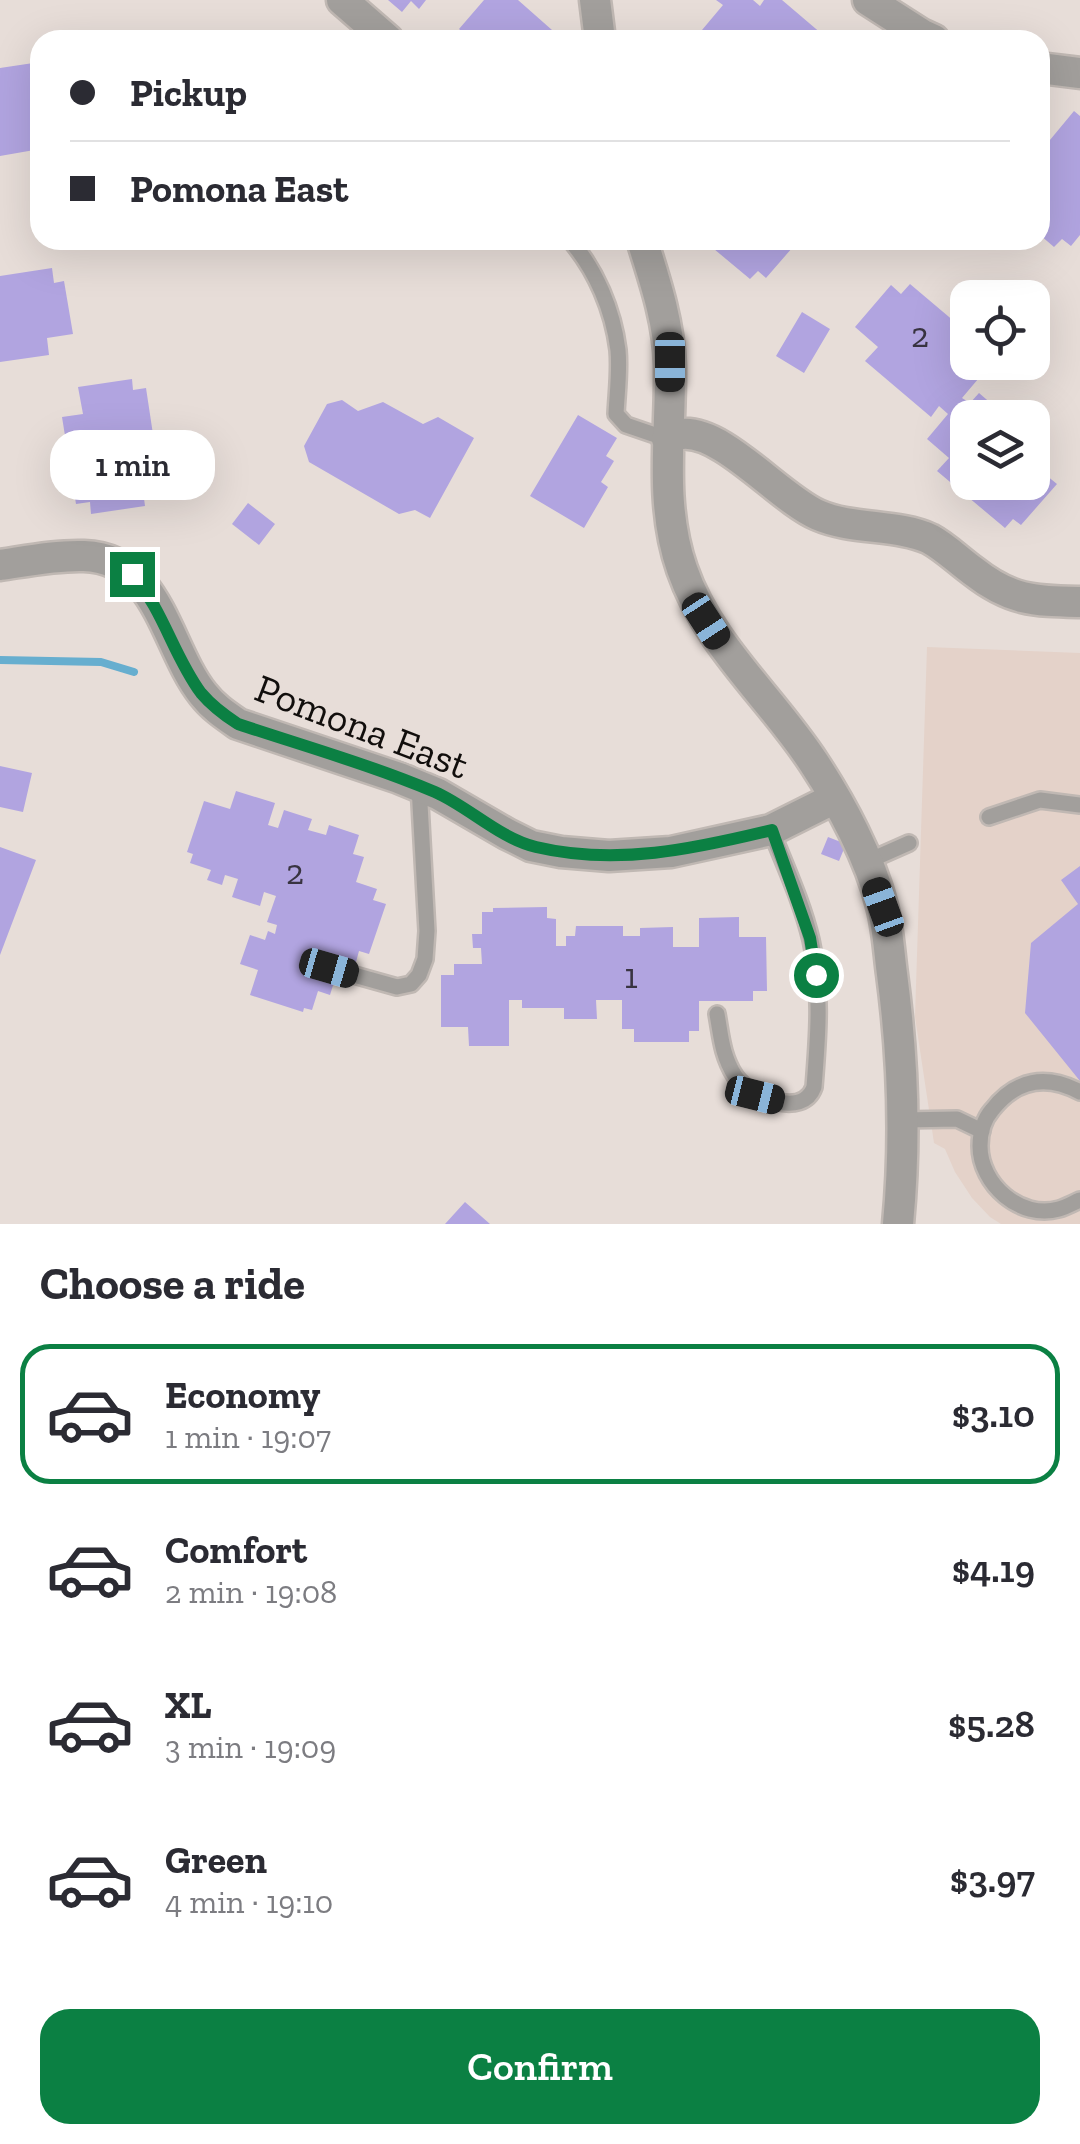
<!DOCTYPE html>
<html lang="en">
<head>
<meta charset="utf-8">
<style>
  body { margin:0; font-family:"Zilla Slab",serif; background:#f7f7f7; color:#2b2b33; height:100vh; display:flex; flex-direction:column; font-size:38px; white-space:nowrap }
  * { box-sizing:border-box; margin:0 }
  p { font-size:32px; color:#7c7c81 }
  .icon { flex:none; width:55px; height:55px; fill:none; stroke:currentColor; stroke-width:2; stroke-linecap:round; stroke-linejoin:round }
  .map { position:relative; height:1224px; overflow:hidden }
  .details { display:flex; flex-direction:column; background:#fff; flex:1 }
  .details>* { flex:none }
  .hud { position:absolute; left:30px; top:30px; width:1020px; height:220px; border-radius:30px; box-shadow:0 10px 40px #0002; display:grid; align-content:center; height:220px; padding:0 40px; background:#fff }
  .fabs { position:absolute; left:950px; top:280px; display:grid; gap:20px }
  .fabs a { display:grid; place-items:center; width:100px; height:100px; border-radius:20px; background:#fff; box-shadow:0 10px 40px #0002; font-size:50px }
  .end { position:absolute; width:45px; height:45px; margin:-22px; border:12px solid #0b8043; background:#fff; box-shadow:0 0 0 5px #fff }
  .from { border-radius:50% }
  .bubble { position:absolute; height:70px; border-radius:30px; background:#fff; box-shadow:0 10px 40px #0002; font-size:32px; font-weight:600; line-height:70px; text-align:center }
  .car { position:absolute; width:30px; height:60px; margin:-30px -15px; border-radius:12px; box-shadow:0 0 8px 2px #0007; background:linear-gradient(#222 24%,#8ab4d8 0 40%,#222 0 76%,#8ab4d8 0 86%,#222 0) }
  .hud b { display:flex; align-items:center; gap:35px; height:95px; font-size:38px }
  .hud b+b { border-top:2px solid #e1e1e2 }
  .hud i { width:25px; height:25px; background:#2b2b33 }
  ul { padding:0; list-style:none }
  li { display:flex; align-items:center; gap:30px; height:140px; margin:0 20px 15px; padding:0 20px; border:5px solid transparent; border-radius:30px }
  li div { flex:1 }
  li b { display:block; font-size:38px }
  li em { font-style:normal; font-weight:600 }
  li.selected { border-color:#0b8043 }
  li>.icon { width:90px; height:90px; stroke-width:1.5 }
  h2 { padding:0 40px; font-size:45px; line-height:120px }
  .action { display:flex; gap:20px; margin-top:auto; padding:20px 40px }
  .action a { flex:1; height:115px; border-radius:30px; background:#0b8043; color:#fff; font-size:40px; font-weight:600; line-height:115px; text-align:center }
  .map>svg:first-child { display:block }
  .built { fill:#e4d2c9 }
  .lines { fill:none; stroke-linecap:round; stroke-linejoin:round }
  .stream { stroke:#67aecf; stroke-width:8 }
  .building { fill:#b1a4e0 }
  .service-casing { stroke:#c0b8b3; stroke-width:20 }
  .minor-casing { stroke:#c0b8b3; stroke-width:35 }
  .service { stroke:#a29f9c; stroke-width:15 }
  .minor { stroke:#a29f9c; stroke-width:30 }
  .route { stroke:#0b8043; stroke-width:12 }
  .labels { text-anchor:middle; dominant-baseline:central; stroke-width:8; stroke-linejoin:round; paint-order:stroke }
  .number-label { font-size:35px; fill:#393441 }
  .street-label { font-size:40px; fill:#110e0c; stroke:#e7ddd8 }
</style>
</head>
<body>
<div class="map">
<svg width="1080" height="1224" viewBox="0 0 1080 1224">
  <rect width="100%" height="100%" fill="#e7ddd8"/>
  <path class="built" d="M927 647 1080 653V1224H1001L990 1217 972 1198 955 1172 945 1149 934 1143 915 1017Z"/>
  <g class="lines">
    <path class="stream" d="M0 660 101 662 134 672"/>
  </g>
  <path class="building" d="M388 0H426L419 9 411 1 402 12Z
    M484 0H518L552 30 543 40H472L459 29Z
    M716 0H753L760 6 764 0H782L829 40H711L712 38 702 30 723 5Z
    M40 62V149L0 156V68Z
    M1074 111 1080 116V235L1071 246 1062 239 1054 247 1040 235V152Z
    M711 240H799L766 278 758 271 750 279 708 244Z
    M52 268 54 283 64 281 73 334 47 338 49 355 0 362V276Z
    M910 284 968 333V351L964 355 968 358V362H973L984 372 962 398 970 403 979 393 1008 418H968V482H1032V439L1048 452 1036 467 1057 484 1021 525 1013 519 1005 528 937 471 949 458 927 439 948 414 939 406 931 417 865 361 878 347 855 327 891 285 901 294Z
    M802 312 830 329 804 373 776 356Z
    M132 379 133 390 146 388 159 474 141 476 145 506 91 514 90 502 76 504 62 417 83 414 78 387Z
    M342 400 358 411 383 402 423 424 438 417 474 438 430 518 415 510 399 514 309 462 304 446 327 404Z
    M578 415 617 438 606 456 614 461 601 482 608 487 584 528 530 496Z
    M248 503 275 524 259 545 232 524Z
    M0 766 32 773 23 812 0 807Z
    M236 791 275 803 268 825 278 828 284 810 312 819 308 830 326 835 329 825 359 835 353 854 364 857 356 882 377 889 373 900 386 904 369 954 359 951 356 962 334 954 326 979 334 982 330 995 318 991 312 1010 304 1008 303 1012 250 995 258 970 240 964 250 935 265 940 268 931 275 934 277 925 267 922 276 896 264 892 260 906 232 897 238 879 225 875 222 885 207 880 211 870 190 863 193 854 187 852 204 801 230 809Z
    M828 837 846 844 839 861 821 854Z
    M0 847 36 860 0 955Z
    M1080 866V1081L1025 1013 1031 943 1078 904 1061 880Z
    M547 907V918L556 919V946H566V936H575L576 926H623V936H640V928L673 927V947H699V918L739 917V937H766L767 991H753V1001H699V1031H689V1042H634V1029H622V1000H596L597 1019H564V1008H522V1000H509V1046H469L468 1027H441V975H454V964H482L481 948H473L472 934H482V912H493V908Z
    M465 1202 490 1224H445Z"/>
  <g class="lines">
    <defs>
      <path id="service" d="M570 240C596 270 613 310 618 350 620 371 617 393 616 414L626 425 667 439
        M989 817 1040 800 1080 805
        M866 862 909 843
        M329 968 397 987 411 984 419 975 425 959 427 931 419 786
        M717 1014C721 1036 722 1056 735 1076 749 1097 803 1119 814 1087 818 1038 822 988 811 940 802 902 785 866 771 830
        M1080 1092C1046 1074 1016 1079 992 1110 984 1119 980 1133 980 1146 980 1184 1020 1220 1059 1209 1066 1207 1073 1203 1080 1200
        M903 1120 957 1119 982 1131"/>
      <path id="minor" d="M342 0 388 40
        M595 0 600 40
        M868 0 921 34 934 40
        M1040 68 1080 73
        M642 240C655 281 669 323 670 366 671 434 659 503 682 569 708 645 771 697 814 763 841 804 870 858 882 906 888 928 889 952 892 974 903 1057 906 1140 898 1224
        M667 439C672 437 677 434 682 434 723 430 779 498 818 515 852 530 898 524 930 539 945 547 959 561 973 571 1011 601 1034 601 1080 602
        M0 565C27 561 57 555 84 556 159 558 166 648 203 694 213 707 225 715 238 724L399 778 438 794 507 834 531 846 561 852 609 856 671 852 771 830 835 798"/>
    </defs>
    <use href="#service" class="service-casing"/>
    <use href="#minor" class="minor-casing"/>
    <use href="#service" class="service"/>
    <use href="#minor" class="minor"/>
  </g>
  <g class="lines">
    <path class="route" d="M132 574C164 611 173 655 201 693 212 706 224 715 238 724 304 746 371 765 435 792 469 807 499 838 536 847 616 866 694 849 772 830L810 938 816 975"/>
  </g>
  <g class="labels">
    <g class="number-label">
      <text x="920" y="335">2</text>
      <text x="295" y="872">2</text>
      <text x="631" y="976">1</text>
    </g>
    <g class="street-label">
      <text transform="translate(362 726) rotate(21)">Pomona East</text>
    </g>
  </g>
</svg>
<div class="fabs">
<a><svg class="icon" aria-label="locate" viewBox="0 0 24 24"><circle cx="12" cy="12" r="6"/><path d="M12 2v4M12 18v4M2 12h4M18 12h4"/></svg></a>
<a><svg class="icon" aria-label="layers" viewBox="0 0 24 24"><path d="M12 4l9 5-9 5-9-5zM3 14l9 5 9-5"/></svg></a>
</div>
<i class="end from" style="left:816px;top:975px"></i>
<i class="end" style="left:132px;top:574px"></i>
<div class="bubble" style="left:50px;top:430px;width:165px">1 min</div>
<i class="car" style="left:670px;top:362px;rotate:180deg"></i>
<i class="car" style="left:706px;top:621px;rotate:147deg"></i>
<i class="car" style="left:883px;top:907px;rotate:340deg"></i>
<i class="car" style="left:329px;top:968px;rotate:106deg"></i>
<i class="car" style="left:755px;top:1095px;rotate:104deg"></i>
<div class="hud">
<b><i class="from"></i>Pickup</b>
<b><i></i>Pomona East</b>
</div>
</div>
<section class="details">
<h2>Choose a ride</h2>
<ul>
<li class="selected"><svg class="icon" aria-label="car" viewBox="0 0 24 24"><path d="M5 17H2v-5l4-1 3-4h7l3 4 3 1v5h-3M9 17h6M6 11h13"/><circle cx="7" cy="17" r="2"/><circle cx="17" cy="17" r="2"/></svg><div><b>Economy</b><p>1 min · 19:07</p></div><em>$3.10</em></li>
<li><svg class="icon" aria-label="car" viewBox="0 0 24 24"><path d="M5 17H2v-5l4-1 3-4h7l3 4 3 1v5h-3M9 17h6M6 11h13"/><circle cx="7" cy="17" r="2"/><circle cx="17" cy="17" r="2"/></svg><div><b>Comfort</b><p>2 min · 19:08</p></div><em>$4.19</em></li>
<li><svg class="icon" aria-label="car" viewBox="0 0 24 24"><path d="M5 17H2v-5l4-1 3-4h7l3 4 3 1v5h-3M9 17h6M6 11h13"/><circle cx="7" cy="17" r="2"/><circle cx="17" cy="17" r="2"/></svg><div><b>XL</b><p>3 min · 19:09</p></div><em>$5.28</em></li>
<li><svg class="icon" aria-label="car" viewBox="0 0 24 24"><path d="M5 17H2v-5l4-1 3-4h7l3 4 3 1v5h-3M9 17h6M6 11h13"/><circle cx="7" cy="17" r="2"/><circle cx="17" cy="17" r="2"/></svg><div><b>Green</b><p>4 min · 19:10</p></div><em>$3.97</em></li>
</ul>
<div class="action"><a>Confirm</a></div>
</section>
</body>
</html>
